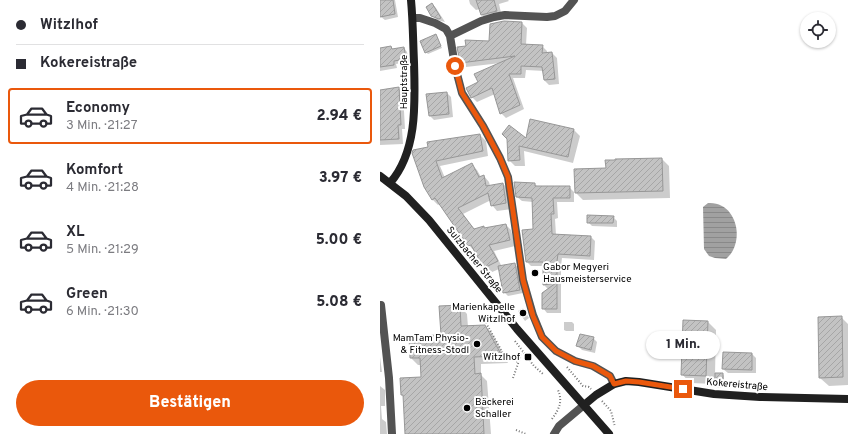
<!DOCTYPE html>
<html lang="de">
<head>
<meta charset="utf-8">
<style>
  body { margin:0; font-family:Overpass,sans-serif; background:#f7f7f7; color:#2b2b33; height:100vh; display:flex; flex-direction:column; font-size:15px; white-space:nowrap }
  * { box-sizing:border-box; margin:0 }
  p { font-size:13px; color:#7c7c81 }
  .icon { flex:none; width:22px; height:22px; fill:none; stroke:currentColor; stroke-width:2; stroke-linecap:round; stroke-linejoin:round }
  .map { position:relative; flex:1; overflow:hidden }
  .drawer { display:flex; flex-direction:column; background:#fff; width:380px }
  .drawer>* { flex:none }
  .hud { display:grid; align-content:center; height:88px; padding:0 16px; background:#fff }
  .buttons { position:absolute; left:420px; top:12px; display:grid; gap:8px }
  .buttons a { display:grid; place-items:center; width:36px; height:36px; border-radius:50%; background:#fff; box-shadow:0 1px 3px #0004; font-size:20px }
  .end { position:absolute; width:18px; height:18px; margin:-9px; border:5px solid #ea580c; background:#fff; box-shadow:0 0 0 2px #fff }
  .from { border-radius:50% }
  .bubble { position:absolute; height:28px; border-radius:14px; background:#fff; box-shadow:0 1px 3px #0004; font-size:13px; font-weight:800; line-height:28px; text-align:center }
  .hud b { display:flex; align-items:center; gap:14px; height:38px; font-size:15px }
  .hud b+b { border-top:1px solid #e1e1e2 }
  .hud i { width:10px; height:10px; background:#2b2b33 }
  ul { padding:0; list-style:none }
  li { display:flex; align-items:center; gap:12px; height:56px; margin:0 8px 6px; padding:0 8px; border:2px solid transparent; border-radius:4px }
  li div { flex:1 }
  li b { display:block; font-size:15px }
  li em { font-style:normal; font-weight:800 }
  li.current { border-color:#ea580c }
  li>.icon { width:36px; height:36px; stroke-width:1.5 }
  .cta { display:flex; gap:8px; margin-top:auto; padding:8px 16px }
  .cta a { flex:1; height:46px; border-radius:24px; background:#ea580c; color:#fff; font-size:16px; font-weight:800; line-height:46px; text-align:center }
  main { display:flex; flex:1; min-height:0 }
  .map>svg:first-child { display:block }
  .water { fill:url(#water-rules) }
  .shadow { fill:#0003 }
  .building { fill:url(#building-hatch); stroke:#979797 }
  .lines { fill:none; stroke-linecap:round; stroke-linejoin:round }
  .path { stroke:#757575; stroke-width:2; stroke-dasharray:1 2; stroke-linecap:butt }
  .street { stroke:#535353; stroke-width:8 }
  .secondary { stroke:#202020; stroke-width:8 }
  .route { stroke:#ea580c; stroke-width:5 }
  .poi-dot { fill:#000; stroke:#fff; stroke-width:1.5 }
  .labels { text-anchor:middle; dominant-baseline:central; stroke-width:4; stroke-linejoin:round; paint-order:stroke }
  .street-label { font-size:10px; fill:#000; stroke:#fff }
  .poi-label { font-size:10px; fill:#000; stroke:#fff; text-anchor:end }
</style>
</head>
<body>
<main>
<section class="drawer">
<div class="hud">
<b><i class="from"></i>Witzlhof</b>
<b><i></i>Kokereistraße</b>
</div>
<ul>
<li class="current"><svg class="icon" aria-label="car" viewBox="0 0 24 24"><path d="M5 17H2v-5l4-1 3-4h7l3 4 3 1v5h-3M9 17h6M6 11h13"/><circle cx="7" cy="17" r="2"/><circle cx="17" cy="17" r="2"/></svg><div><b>Economy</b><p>3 Min. · 21:27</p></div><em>2.94 €</em></li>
<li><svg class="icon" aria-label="car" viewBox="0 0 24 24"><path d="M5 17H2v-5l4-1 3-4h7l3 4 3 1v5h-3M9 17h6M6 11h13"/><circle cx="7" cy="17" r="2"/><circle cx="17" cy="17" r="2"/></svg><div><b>Komfort</b><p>4 Min. · 21:28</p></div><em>3.97 €</em></li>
<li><svg class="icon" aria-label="car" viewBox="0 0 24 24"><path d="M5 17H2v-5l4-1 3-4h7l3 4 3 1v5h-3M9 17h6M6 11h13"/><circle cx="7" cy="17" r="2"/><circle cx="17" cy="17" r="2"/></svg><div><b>XL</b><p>5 Min. · 21:29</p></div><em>5.00 €</em></li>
<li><svg class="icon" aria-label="car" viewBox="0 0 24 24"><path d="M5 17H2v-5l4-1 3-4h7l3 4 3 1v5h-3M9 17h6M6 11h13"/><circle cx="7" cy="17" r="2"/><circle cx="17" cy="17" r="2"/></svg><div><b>Green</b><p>6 Min. · 21:30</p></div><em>5.08 €</em></li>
</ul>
<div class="cta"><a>Bestätigen</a></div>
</section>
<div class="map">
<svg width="468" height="434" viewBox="0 0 468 434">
  <defs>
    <pattern id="water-rules" width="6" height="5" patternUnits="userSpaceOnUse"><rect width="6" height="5" fill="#a1a1a1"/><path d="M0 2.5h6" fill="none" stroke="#898989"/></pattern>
    <pattern id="building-hatch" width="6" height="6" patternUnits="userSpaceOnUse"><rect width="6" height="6" fill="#c3c3c3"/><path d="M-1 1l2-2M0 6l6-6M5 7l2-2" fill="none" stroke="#a6a6a6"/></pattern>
  </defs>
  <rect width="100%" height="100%" fill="#fff"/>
  <path class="water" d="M328 203C357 201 366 242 346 259L335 258 329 256 324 249 323 207Z"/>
  <path class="shadow" d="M0 0H15L18 17 5 20 1 17Z
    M89 0H128L129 1 119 4 122 17 107 21 102 15 100 9 96 10 90 4Z
    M52 4 56 8 65 22 57 20 52 15Z
    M142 23 147 28 146 45 162 46 167 51V54L172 53 177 58 179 84 169 85 164 80V71L146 70 145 78H133L144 109 126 118 121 113 115 94 97 102 92 97 99 83 121 63 86 67 81 62Z
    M56 36 62 48 48 54 46 52Z
    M11 47 13 50 24 48 27 52 29 62 16 64 17 68 0 71V49Z
    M19 89 23 93 25 129H22L23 144 0 145V91Z
    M67 93 71 97 73 117 54 120 50 116Z
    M151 121 194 130 200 136 193 163 144 151 145 166H135L129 160V127L146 140Z
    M100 135 106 141 108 156 60 166 65 178 92 165 97 170 101 177 104 176 109 182 110 186 123 184 129 189 131 209 117 211 112 205 111 200 83 214 95 230 104 227 106 229 126 225 131 230 135 246 114 251 122 267 134 264 139 268 143 293 128 296 124 292 119 269 110 273 105 268 94 251 89 245 60 204 58 205 52 199 34 153Z
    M282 159 289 166 290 198 203 200 196 193 227 169Z
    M155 184 158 187H189L194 192V202H177L178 218 175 219 176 235 211 237 215 241 214 260 182 258 181 266V313H167L163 308 169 290 164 285V266H151L147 262 155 230 153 202 142 201 137 197Z
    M233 217 237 221V227L212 226 208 222Z
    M80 306 87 314 88 327 105 326 112 333 128 363 101 364V375L107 381 111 434H26L24 397 22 395 42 378 41 365H38L31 358 62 336Z
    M143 308 149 318 145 321 138 311Z
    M461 317 468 324V385L449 386 440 378Z
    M184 322H192L194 324V331H186L184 330Z
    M328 322 336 330 335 374H343L344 376V388H338L336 384 310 383 302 374Z
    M213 338 217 342 215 353 202 350 198 346Z
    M344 353 372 354 376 358V373H348L343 369Z
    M0 357 2 372H0Z
    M0 386 5 390V406H1L2 419 6 422 7 434H0Z"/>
  <path class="building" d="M0 0H13L15 14 0 17Z
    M96 0H114L117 11 101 15Z
    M52 3 61 18 59 19 51 16 46 7Z
    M124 21 142 22 141 44 163 45 162 53 172 52 175 79 164 80 162 67 141 66V74H129L140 105 120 114 112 88 91 98 86 88 98 82 94 74 135 56 80 63 77 47 86 46 85 40 109 41 110 24Z
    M56 34 61 46 45 53 40 41Z
    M11 46 12 49 24 47 26 59 14 61V65L0 67V48Z
    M19 87 21 125H18L19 139 0 140V90Z
    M67 92 69 114 49 116 46 94Z
    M150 119 194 129 188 157 139 146 140 160 128 161 127 139 122 134 129 125 146 138Z
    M100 134 103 151 56 161 62 178 92 163 99 177 104 175 106 186 123 183 126 203 111 206 108 193 78 208 94 229 104 226V228L126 224 130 240 109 245 118 261 104 268 91 245 88 246 55 198 52 200 44 187 32 153 33 150 48 147 47 142Z
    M282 158 283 191 195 193 194 169 226 168 225 160H235V159Z
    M134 182 155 183V186H190V198H173L174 214H171L172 234 211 236 210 256 178 254 177 261V309H162V293L176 283 163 285V262H146L142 230 153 229 152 198 136 197Z
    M207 215 234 216 233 223H207Z
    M135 263 140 290 123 293 118 266Z
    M80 305 81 326 105 325 122 356 94 357 95 374 101 373 104 434H25L23 395H21L20 378 41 377 40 358H30L29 336 61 335 59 306Z
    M462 316 463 377 439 378 438 317Z
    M303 320 328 321 326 376 301 375Z
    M200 334 214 337 211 350 196 346Z
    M343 352 372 353V370L342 369Z
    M335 373H343V386H335Z"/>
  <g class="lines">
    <path class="path" d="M106 323 125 357 138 362
      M135 341 154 366 163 374
      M187 367 203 386 209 387 211 389
      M133 378 141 355 143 353
      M222 401 231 411 235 427
      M172 419C179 409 183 402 178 390
      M136 430 146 434"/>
    <path class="street" d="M33 18H40L55 23 66 29 70 36 75 66 82 93 103 126 120 158 128 177 143 280 153 315 162 337 176 351 195 361 213 366 230 376 234 384
      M70 36 101 21 114 17 125 15 167 17 175 16 185 11 194 0
      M1 305 9 378 12 434
      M174 434 179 426 204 405"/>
    <path class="secondary" d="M0 176 26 196 49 220 137 329 229 434
      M10 183C38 151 35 101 34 62 33 41 33 21 31 0
      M204 405 216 395 234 384 246 381 259 382 334 394 380 397 468 399"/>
  </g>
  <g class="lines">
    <path class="route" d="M75 66 82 93 103 126 120 158 128 177 143 280 153 316 162 337 176 351 195 361 213 366 230 376 234 384 246 381 259 382 303 389"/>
  </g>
  <g class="poi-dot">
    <circle cx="155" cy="273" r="4"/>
    <circle cx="143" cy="313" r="4"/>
    <circle cx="97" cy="344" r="4"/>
    <rect x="144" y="353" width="8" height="8" rx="2"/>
    <circle cx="87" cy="408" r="4"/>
  </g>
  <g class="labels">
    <g class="street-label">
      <text transform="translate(24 82) rotate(-90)">Hauptstraße</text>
      <text transform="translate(94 260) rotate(51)">Sulzbacher Straße</text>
      <text transform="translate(357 385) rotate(5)">Kokereistraße</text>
    </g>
    <g class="poi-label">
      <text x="163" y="267" text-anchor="start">Gabor Megyeri<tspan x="163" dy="12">Hausmeisterservice</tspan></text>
      <text x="135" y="307">Marienkapelle<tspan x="135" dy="12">Witzlhof</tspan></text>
      <text x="89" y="338">MamTam Physio-<tspan x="89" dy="12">&amp; Fitness-Stodl</tspan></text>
      <text x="140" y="357">Witzlhof</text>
      <text x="95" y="402" text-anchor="start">Bäckerei<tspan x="95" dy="12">Schaller</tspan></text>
    </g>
  </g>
</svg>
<div class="buttons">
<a><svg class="icon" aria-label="locate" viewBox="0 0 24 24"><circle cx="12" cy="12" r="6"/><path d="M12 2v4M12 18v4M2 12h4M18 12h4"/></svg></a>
</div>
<i class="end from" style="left:75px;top:66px"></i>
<i class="end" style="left:303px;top:389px"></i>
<div class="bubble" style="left:266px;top:331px;width:74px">1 Min.</div>
</div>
</main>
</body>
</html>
